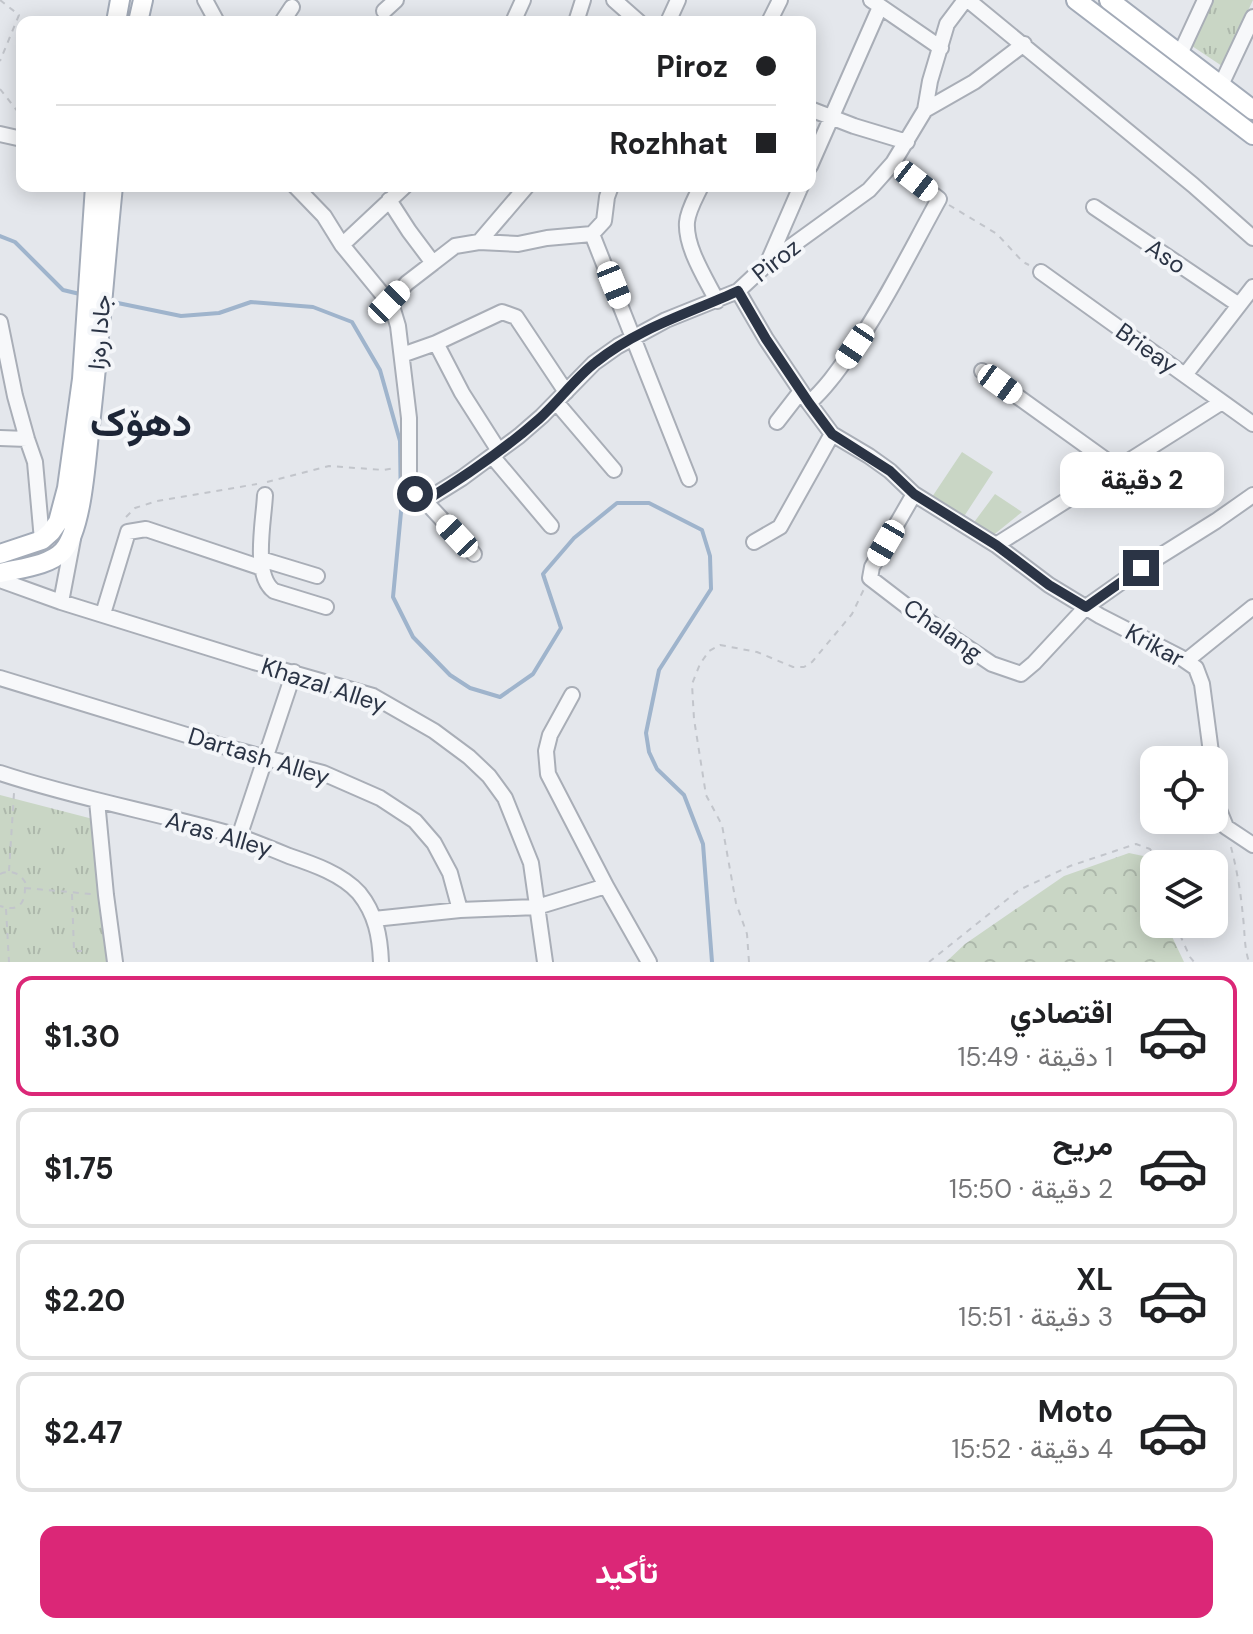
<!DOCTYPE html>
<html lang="ar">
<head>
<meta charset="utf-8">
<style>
  body { margin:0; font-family:"DM Sans",Vazirmatn,sans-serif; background:#f6f6f6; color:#202124; direction:rtl; height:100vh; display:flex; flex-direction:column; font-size:30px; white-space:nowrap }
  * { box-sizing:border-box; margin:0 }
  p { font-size:26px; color:#757577 }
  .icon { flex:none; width:44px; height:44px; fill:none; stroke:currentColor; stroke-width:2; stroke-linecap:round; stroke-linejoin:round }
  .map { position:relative; height:962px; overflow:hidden; direction:ltr }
  .panel { display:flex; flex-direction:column; background:#fff; flex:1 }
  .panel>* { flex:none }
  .hud { position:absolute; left:16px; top:16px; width:800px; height:176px; border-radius:16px; box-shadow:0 4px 20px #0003; direction:rtl; display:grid; align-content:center; height:176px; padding:0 40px; background:#fff }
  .fabs { position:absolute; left:1140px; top:746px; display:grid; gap:16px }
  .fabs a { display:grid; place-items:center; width:88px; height:88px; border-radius:16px; background:#fff; box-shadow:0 4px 20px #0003; font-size:40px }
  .end { position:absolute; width:36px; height:36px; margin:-18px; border:10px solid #2b3445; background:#fff; box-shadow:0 0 0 4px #fff }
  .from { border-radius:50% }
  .bubble { position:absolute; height:56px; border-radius:16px; background:#fff; box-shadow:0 4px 20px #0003; font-size:26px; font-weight:700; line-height:56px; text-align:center; direction:rtl }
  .car { position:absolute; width:24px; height:48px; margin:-24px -12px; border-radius:10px; box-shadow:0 0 6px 2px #0007; background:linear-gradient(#fff 24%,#345 0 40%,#fff 0 76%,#345 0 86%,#fff 0) }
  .hud b { display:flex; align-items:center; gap:28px; height:76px; font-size:30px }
  .hud b+b { border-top:2px solid #e0e0e0 }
  .hud i { width:20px; height:20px; background:#202124 }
  ul { padding:14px 0 0; list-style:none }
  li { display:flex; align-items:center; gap:24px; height:120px; margin:0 16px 12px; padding:0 24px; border:4px solid #e0e0e0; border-radius:16px }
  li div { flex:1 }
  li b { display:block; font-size:30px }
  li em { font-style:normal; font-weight:700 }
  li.active { border-color:#db2777 }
  li>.icon { width:72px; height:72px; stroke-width:1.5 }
  .cta { display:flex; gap:16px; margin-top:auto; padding:16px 40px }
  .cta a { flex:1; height:92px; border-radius:16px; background:#db2777; color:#fff; font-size:32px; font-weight:700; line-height:92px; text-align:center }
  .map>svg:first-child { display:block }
  .grass { fill:url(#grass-tufts) }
  .forest { fill:url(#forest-crowns) }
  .pitch { fill:#c9d6c5 }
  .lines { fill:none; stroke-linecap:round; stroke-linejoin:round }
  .stream { stroke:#9fb4cc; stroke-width:4 }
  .minor-casing { stroke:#a9aeb7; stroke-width:18 }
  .major-casing { stroke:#a3abb8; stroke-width:22 }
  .path { stroke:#c2c5cb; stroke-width:2; stroke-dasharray:6 6; stroke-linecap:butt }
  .minor { stroke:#f7f8fa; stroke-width:14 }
  .major { stroke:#fff; stroke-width:18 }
  .route { stroke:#2b3445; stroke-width:10 }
  .labels { text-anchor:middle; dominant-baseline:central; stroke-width:8; stroke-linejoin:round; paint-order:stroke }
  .street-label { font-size:24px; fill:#2b3445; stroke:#f4f6f9 }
  .town-label { font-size:40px; font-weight:bold; fill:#1d2536; stroke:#f4f6f9 }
</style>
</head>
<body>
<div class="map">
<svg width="1253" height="962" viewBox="0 0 1253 962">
  <defs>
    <pattern id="grass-tufts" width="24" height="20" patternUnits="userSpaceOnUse" patternTransform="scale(2)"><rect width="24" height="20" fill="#c9d6c5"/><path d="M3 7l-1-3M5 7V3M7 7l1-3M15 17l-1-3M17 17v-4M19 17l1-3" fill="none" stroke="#adb8ab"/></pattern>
    <pattern id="forest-crowns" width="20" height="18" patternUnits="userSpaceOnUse" patternTransform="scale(2)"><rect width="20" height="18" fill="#c9d6c5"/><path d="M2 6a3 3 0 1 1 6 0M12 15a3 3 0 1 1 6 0" fill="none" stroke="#adb8ab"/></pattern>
  </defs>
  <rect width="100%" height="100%" fill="#e4e7ec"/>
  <path class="grass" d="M1214 0H1253L1222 66 1192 46Z
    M0 795 93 819 112 962H0Z"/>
  <path class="forest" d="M1129 853 1148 857 1154 870V924H1166L1184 962H946L965 944 1064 876Z"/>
  <path class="pitch" d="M962 452 993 472 963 518 932 497Z
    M995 494 1022 512 991 537 972 525Z"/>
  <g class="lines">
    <path class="stream" d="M0 236 15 242 63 290 84 295
      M108 301 181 316 219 313 251 302 313 307 352 322 380 370 400 441 401 512 393 597 413 637 450 675 470 688 500 697 533 674 561 628 543 574 574 538 617 503H649L702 530 710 556 711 589 659 670 646 733 649 752 657 769 684 795 703 844 712 962"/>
    <defs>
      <path id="minor" d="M205 0 217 22
        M614 0 639 22
        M871 0 941 48
        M968 0 1193 185 1253 238
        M384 11 396 0
        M282 22 292 7
        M513 22 523 0
        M576 22 583 0
        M668 22 678 0
        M769 22 780 0
        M1180 54 1205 0
        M1221 85 1253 17
        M810 109 854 126 907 142
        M925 110 974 82 1024 44
        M0 134 22 139
        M810 166 880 7
        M295 186 324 216 342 245 392 306 398 326 409 418V477L415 494 425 501 474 554
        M701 186C696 197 688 210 687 222 685 247 706 279 717 301
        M389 200 409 231 433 263 455 246 479 242 518 244 547 238 592 234 604 221 607 197 611 186
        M1094 207 1239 305
        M592 234 689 479
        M479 242 527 186
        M342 245 405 186
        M768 262 801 186
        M1041 272 1253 424
        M738 291 766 339 809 403 832 434 869 456 890 471 914 494 996 545 1049 585 1100 616 1180 657 1196 668 1202 684 1212 760
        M389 302 407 283 433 263
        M0 322 15 396 27 439 35 462 42 540
        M436 343 462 393 499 451
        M402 355 436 343 502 312 516 317 566 392
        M982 371 1117 468
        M1185 375 1253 287
        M556 402 614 470
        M809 403C828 386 841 366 856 345 887 299 912 248 939 199L893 163
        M777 422 801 391
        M0 438 27 439
        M492 456 551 526
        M914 494 872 567 870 578 913 611 992 664 1021 674 1034 663 1086 607 1141 568 1216 521 1253 495
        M265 495C264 520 252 575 274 591L326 607
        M425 501 462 478 519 436 542 416 594 363 618 346 666 320 738 291 768 263 869 190 893 163 925 110 930 81 947 24 965 0
        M754 542 780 527 832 434
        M996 545 1222 402
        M261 559 317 576
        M0 580 61 602 254 662 373 696 434 731 469 757 489 776 505 798 531 863 545 962
        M61 602 73 539
        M103 614 128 532 146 529 262 568
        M1186 661 1253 607
        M0 678 229 748 323 773 380 798 415 821 434 843 450 873 460 910
        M572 695 550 735 546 751 548 774 606 886
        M0 773C78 799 159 813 238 836 255 842 272 849 289 856 313 864 342 874 359 893 376 914 380 937 381 962
        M1214 775 1219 810 1226 827 1253 845
        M97 801 106 895 115 962
        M239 837 294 672
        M374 919 460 910 537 907 606 886 649 962"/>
      <path id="major" d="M1076 0 1253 135
        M1109 0 1253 110
        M116 22 120 0
        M138 22 143 0
        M0 554 42 540 51 532 58 522 67 488 82 379 95 186
        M0 573C20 568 49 566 63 551 83 528 86 456 90 425 99 346 105 266 113 186"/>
    </defs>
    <use href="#minor" class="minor-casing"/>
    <use href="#major" class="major-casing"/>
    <path class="path" d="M0 0 19 15 0 61
      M0 89 22 117
      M949 205 997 234 1023 262 1029 265
      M267 482 329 466 384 470 395 468
      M126 517 135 508 157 501 257 484
      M1231 847C1237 870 1241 894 1243 917 1245 933 1244 947 1249 962
      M9 871 14 793
      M0 874C12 869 23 874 27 887L25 888C25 905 17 912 0 906
      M25 888 91 894
      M72 894 74 951H82
      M6 909 9 962
      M1175 924 1190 957 1194 962
      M749 962 747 934 736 903 722 825 706 795 694 719 692 684 700 664 709 651 720 645 757 652 793 667H804L812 662 852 614 864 589
      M929 962 1019 890 1070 866 1136 844 1150 849 1161 864"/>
    <use href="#minor" class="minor"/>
    <use href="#major" class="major"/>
  </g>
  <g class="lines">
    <path class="route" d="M415 494 425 501C464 477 504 450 539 419 559 401 575 378 596 362 638 328 690 313 738 291L766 339 809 403 832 434 890 471 914 494 996 545 1049 585 1086 607 1141 568"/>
  </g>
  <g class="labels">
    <g class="street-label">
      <text transform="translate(1166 256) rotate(34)">Aso</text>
      <text transform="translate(776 260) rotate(-38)">Piroz</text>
      <text transform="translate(99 332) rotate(-85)">جادا ره‌زا</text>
      <text transform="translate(1147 348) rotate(35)">Brieay</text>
      <text transform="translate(943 630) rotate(35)">Chalang</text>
      <text transform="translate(1155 645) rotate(29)">Krikar</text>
      <text transform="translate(324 685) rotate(18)">Khazal Alley</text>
      <text transform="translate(259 756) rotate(17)">Dartash Alley</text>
      <text transform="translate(219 834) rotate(16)">Aras Alley</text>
    </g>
    <g class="town-label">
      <text x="141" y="422">دھۆک</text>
    </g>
  </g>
</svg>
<div class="fabs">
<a><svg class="icon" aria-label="locate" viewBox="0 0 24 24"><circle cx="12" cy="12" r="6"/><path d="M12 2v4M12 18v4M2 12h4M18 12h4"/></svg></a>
<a><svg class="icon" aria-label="layers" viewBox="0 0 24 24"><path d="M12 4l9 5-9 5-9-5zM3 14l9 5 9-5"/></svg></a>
</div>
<i class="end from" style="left:415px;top:494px"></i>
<i class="end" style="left:1141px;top:568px"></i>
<div class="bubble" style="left:1060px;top:452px;width:164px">2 دقيقة</div>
<i class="car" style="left:916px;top:181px;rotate:128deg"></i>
<i class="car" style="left:614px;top:285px;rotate:158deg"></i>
<i class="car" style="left:389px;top:302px;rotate:44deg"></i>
<i class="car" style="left:855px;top:346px;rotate:214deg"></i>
<i class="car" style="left:1000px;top:384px;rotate:126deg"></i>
<i class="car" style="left:457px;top:536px;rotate:317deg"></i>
<i class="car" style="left:886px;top:543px;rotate:210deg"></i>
<div class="hud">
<b><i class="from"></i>Piroz</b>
<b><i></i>Rozhhat</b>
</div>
</div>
<section class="panel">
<ul>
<li class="active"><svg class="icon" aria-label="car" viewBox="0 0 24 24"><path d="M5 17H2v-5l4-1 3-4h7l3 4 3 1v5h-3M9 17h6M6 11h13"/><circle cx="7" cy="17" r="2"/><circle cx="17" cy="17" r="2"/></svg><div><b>اقتصادي</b><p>1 دقيقة · 15:49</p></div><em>$1.30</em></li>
<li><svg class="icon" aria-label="car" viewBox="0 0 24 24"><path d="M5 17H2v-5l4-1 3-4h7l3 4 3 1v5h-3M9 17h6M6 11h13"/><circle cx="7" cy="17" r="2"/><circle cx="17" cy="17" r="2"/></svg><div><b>مريح</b><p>2 دقيقة · 15:50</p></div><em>$1.75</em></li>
<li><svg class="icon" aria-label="car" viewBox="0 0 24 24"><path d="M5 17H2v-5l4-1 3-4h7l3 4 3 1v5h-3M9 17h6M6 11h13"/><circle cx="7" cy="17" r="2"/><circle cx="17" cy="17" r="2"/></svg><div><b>XL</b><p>3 دقيقة · 15:51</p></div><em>$2.20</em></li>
<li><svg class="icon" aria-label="car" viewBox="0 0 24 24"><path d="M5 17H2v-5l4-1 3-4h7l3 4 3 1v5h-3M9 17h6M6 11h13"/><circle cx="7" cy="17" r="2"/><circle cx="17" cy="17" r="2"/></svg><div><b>Moto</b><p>4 دقيقة · 15:52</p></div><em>$2.47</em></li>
</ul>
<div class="cta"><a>تأكيد</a></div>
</section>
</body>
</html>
